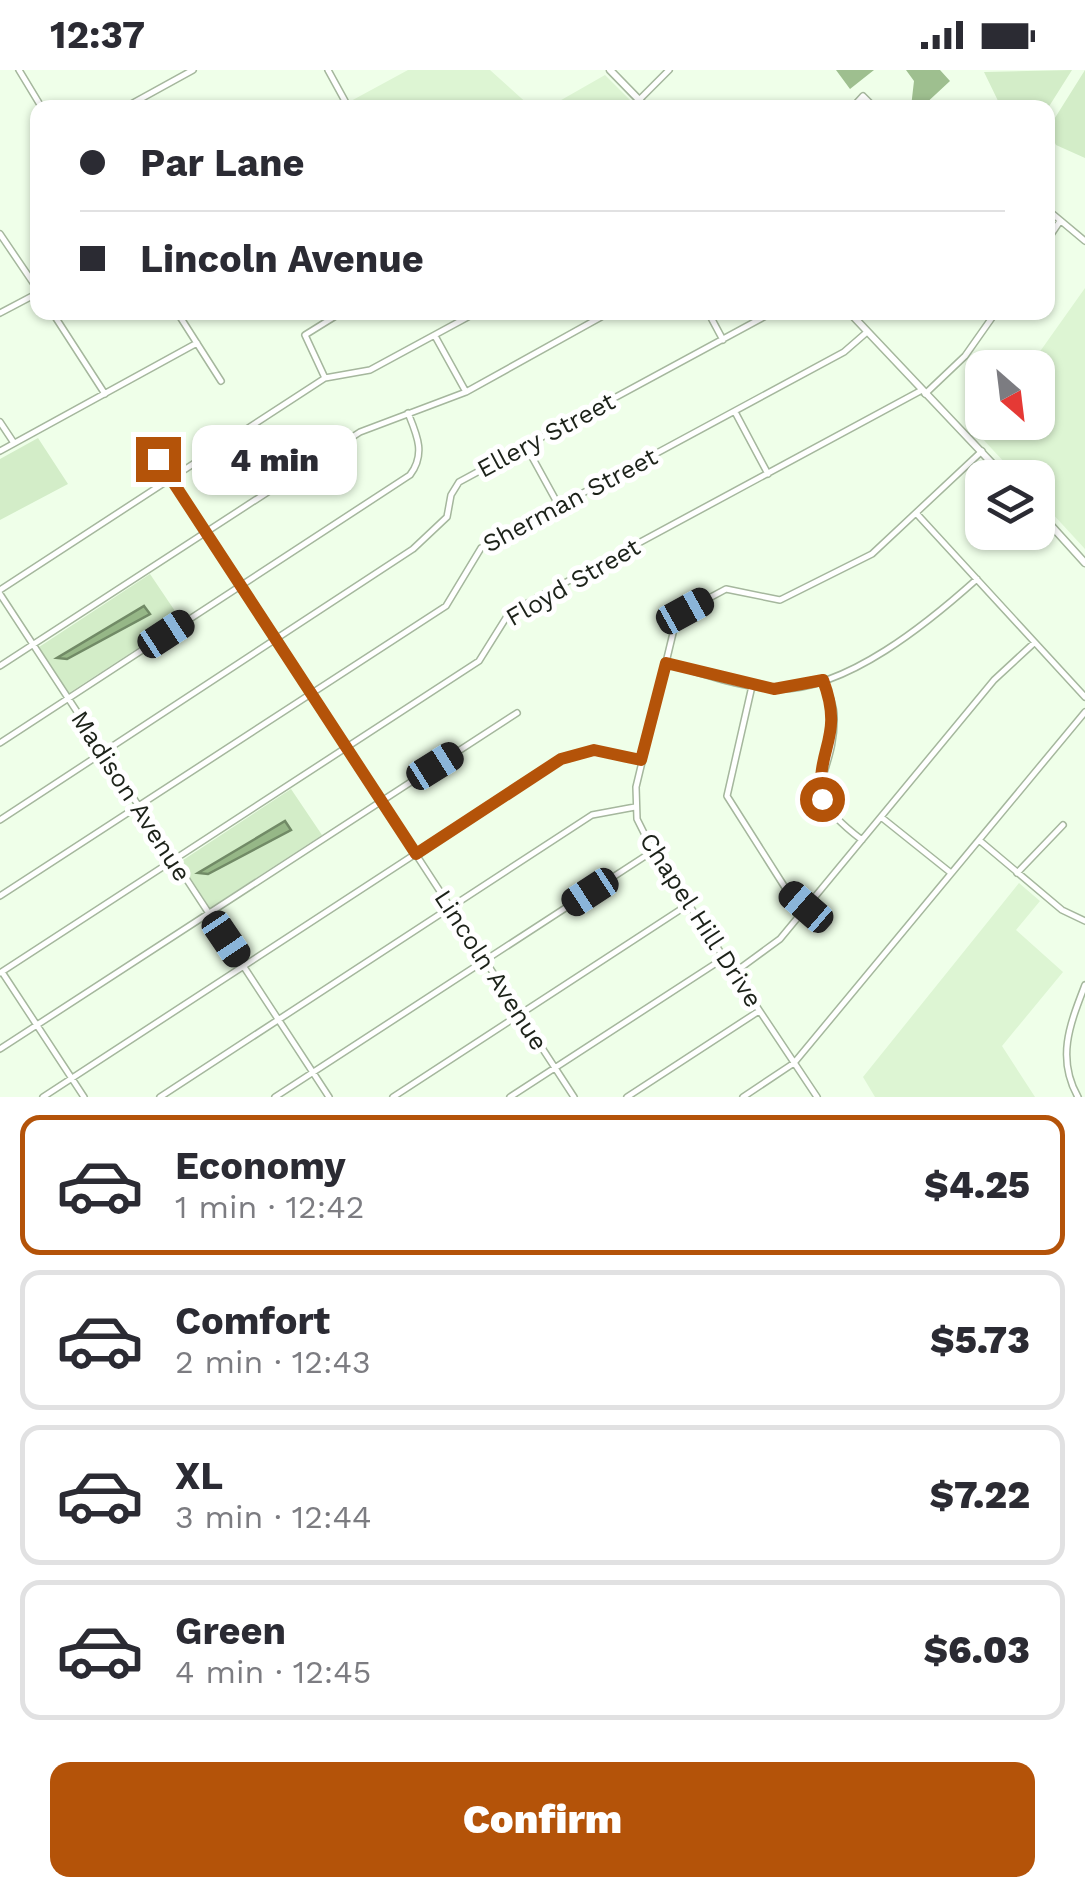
<!DOCTYPE html>
<html lang="en">
<head>
<meta charset="utf-8">
<style>
  body { margin:0; font-family:"Work Sans",sans-serif; background:#f2f2f3; color:#2b2b33; height:100vh; display:flex; flex-direction:column; font-size:38px; white-space:nowrap }
  * { box-sizing:border-box; margin:0 }
  p { font-size:32px; color:#7c7c81 }
  .icon { flex:none; width:55px; height:55px; fill:none; stroke:currentColor; stroke-width:2; stroke-linecap:round; stroke-linejoin:round }
  .map { position:relative; height:1027px; overflow:hidden }
  .drawer { display:flex; flex-direction:column; background:#fff; flex:1 }
  .drawer>* { flex:none }
  .guide { position:absolute; left:30px; top:30px; width:1025px; height:220px; border-radius:20px; box-shadow:0 2px 8px #0004; display:grid; align-content:center; height:220px; padding:0 50px; background:#fff }
  .needle { width:65px; rotate:152deg }
  .fabs { position:absolute; left:965px; top:280px; display:grid; gap:20px }
  .fabs a { display:grid; place-items:center; width:90px; height:90px; border-radius:20px; background:#fff; box-shadow:0 2px 8px #0004; font-size:50px }
  .end { position:absolute; width:45px; height:45px; margin:-22px; border:12px solid #b45309; background:#fff; box-shadow:0 0 0 5px #fff }
  .from { border-radius:50% }
  .bubble { position:absolute; height:70px; border-radius:20px; background:#fff; box-shadow:0 2px 8px #0004; font-size:32px; font-weight:800; line-height:70px; text-align:center }
  .car { position:absolute; width:30px; height:60px; margin:-30px -15px; border-radius:12px; box-shadow:0 0 8px 2px #0007; background:linear-gradient(#222 24%,#8ab4d8 0 40%,#222 0 76%,#8ab4d8 0 86%,#222 0) }
  .guide b { display:flex; align-items:center; gap:35px; height:95px; font-size:38px }
  .guide b+b { border-top:2px solid #e1e1e2 }
  .guide i { width:25px; height:25px; background:#2b2b33 }
  ul { padding:18px 0 0; list-style:none }
  li { display:flex; align-items:center; gap:30px; height:140px; margin:0 20px 15px; padding:0 30px; border:5px solid #e1e1e2; border-radius:20px }
  li div { flex:1 }
  li b { display:block; font-size:38px }
  li em { font-style:normal; font-weight:800 }
  li.on { border-color:#b45309 }
  li>.icon { width:90px; height:90px; stroke-width:1.5 }
  .action { display:flex; gap:20px; margin-top:auto; padding:20px 50px }
  .action a { flex:1; height:115px; border-radius:20px; background:#b45309; color:#fff; font-size:40px; font-weight:800; line-height:115px; text-align:center }
  .status { display:flex; justify-content:space-between; align-items:center; height:70px; padding:0 50px; background:#fff; direction:ltr }
  .status svg { height:28px; fill:currentColor }
  .map>svg:first-child { display:block }
  .built { fill:#ddf5d3 }
  .green { fill:#d3edc8 }
  .forest { fill:#9ebf8f }
  .water { fill:#96b787; stroke:#718a66; stroke-width:2.5 }
  .lines { fill:none; stroke-linecap:round; stroke-linejoin:round }
  .street-casing { stroke:#a5b79d; stroke-width:8 }
  .secondary-casing { stroke:#a5b79d; stroke-width:9 }
  .street { stroke:#fff; stroke-width:5 }
  .secondary { stroke:#fff; stroke-width:6 }
  .route { stroke:#b45309; stroke-width:12 }
  .labels { text-anchor:middle; dominant-baseline:central; stroke-width:10; stroke-linejoin:round; paint-order:stroke }
  .street-label { font-size:25px; fill:#1c2219; stroke:#fff }
</style>
</head>
<body>
<div class="status"><b>12:37</b><svg viewBox="0 0 49 12"><path d="M0 12V9h3v3zM5 12V6h3v6zM10 12V3h3v9zM15 12V0h3v12zM26 1h20v11H26zM47 4h2v5h-2z"/></svg></div>
<div class="map">
<svg width="1085" height="1027" viewBox="0 0 1085 1027">
  <rect width="100%" height="100%" fill="#efffe9"/>
  <path class="built" d="M408 0H490L531 37 338 38Z
    M605 5 637 37H549Z
    M1085 218V479L1038 428V408L1018 407 980 366 990 353 1038 352V298L1029 297Z
    M1019 813 1040 831 1016 860 1063 902 1002 976 1035 1027H875L863 1007Z"/>
  <path class="green" d="M1072 0 1048 38 1001 37 984 2Z
    M1085 0V88L1056 75 1048 59Z
    M38 368 68 414 0 450V389Z
    M150 504 181 550 69 623 39 577Z
    M291 719 322 765 210 838 180 792Z"/>
  <path class="forest" d="M836 0H874L850 19Z
    M906 0H940L950 11 922 37H911L914 11Z"/>
  <path class="water" d="M144 536 150 544 67 589 57 588Z
    M285 751 291 760 208 804 198 803Z"/>
  <g class="lines">
    <defs>
      <path id="street" d="M19 0 42 38
        M328 0 345 31
        M639 30 669 0
        M124 38 193 0
        M852 38 863 26 875 38
        M1048 140 1085 171
        M0 164 38 220
        M1048 169 1060 151
        M52 242 105 324
        M177 242 221 311
        M708 242 723 270
        M0 243 38 223
        M435 266 466 322
        M325 308 305 265 342 242
        M925 324 965 286 996 242
        M735 342 768 404
        M0 352 14 373
        M146 370 574 1027
        M526 376 559 436
        M0 381 197 273
        M916 443 1085 627
        M0 520 325 308 370 300 477 242
        M0 524 329 1027
        M666 593C702 603 741 618 778 619 847 620 929 552 977 509
        M0 596 360 362 466 322 610 242
        M823 610C828 622 834 635 834 647 835 713 791 716 862 770
        M752 616 727 726 786 819 806 837
        M0 673 410 405C426 384 417 365 408 343
        M881 747 951 803
        M0 750 413 479 447 447 451 425 459 412 773 242
        M979 770 1062 840 1085 851
        M1017 803 1063 755
        M0 826 446 536 481 478 844 282 867 262
        M2 902 84 1027
        M735 902 780 869 994 610 1034 573
        M0 903 479 591 509 543 922 320
        M0 979 517 643
        M43 1027 561 689 593 680 641 690
        M160 1027 592 745 635 737
        M275 1027 653 781
        M393 1027 689 834
        M510 1027 724 888
        M627 1027 759 941
        M743 1027 794 993 1085 642
        M817 1027 653 781 637 749 636 717 674 559 685 541 726 519 780 530 872 484 982 381
        M1078 1027C1056 988 1070 954 1085 915"/>
      <path id="secondary" d="M610 0 647 38
        M849 242 1006 408
        M1038 441 1085 493"/>
    </defs>
    <use href="#street" class="street-casing"/>
    <use href="#secondary" class="secondary-casing"/>
    <use href="#street" class="street"/>
    <use href="#secondary" class="secondary"/>
  </g>
  <g class="lines">
    <path class="route" d="M158 389 416 784 561 689 594 680 641 690 666 593 774 619 823 610C845 668 815 678 822 729"/>
  </g>
  <g class="labels">
    <g class="street-label">
      <text transform="translate(546 365) rotate(-28)">Ellery Street</text>
      <text transform="translate(570 430) rotate(-28)">Sherman Street</text>
      <text transform="translate(573 512) rotate(-30)">Floyd Street</text>
      <text transform="translate(131 726) rotate(57)">Madison Avenue</text>
      <text transform="translate(701 850) rotate(57)">Chapel Hill Drive</text>
      <text transform="translate(491 900) rotate(57)">Lincoln Avenue</text>
    </g>
  </g>
</svg>
<div class="fabs">
<a><svg class="needle" viewBox="-14 -14 28 28"><path d="M0-13l5 13h-10z" fill="#e53935"/><path d="M0 13l5-13h-10z" fill="#7c7c81"/></svg></a>
<a><svg class="icon" aria-label="layers" viewBox="0 0 24 24"><path d="M12 4l9 5-9 5-9-5zM3 14l9 5 9-5"/></svg></a>
</div>
<i class="end from" style="left:822px;top:729px"></i>
<i class="end" style="left:158px;top:389px"></i>
<div class="bubble" style="left:192px;top:355px;width:165px">4 min</div>
<i class="car" style="left:685px;top:541px;rotate:61deg"></i>
<i class="car" style="left:166px;top:564px;rotate:57deg"></i>
<i class="car" style="left:435px;top:696px;rotate:58deg"></i>
<i class="car" style="left:590px;top:822px;rotate:237deg"></i>
<i class="car" style="left:806px;top:837px;rotate:311deg"></i>
<i class="car" style="left:226px;top:869px;rotate:146deg"></i>
<div class="guide">
<b><i class="from"></i>Par Lane</b>
<b><i></i>Lincoln Avenue</b>
</div>
</div>
<section class="drawer">
<ul>
<li class="on"><svg class="icon" aria-label="car" viewBox="0 0 24 24"><path d="M5 17H2v-5l4-1 3-4h7l3 4 3 1v5h-3M9 17h6M6 11h13"/><circle cx="7" cy="17" r="2"/><circle cx="17" cy="17" r="2"/></svg><div><b>Economy</b><p>1 min · 12:42</p></div><em>$4.25</em></li>
<li><svg class="icon" aria-label="car" viewBox="0 0 24 24"><path d="M5 17H2v-5l4-1 3-4h7l3 4 3 1v5h-3M9 17h6M6 11h13"/><circle cx="7" cy="17" r="2"/><circle cx="17" cy="17" r="2"/></svg><div><b>Comfort</b><p>2 min · 12:43</p></div><em>$5.73</em></li>
<li><svg class="icon" aria-label="car" viewBox="0 0 24 24"><path d="M5 17H2v-5l4-1 3-4h7l3 4 3 1v5h-3M9 17h6M6 11h13"/><circle cx="7" cy="17" r="2"/><circle cx="17" cy="17" r="2"/></svg><div><b>XL</b><p>3 min · 12:44</p></div><em>$7.22</em></li>
<li><svg class="icon" aria-label="car" viewBox="0 0 24 24"><path d="M5 17H2v-5l4-1 3-4h7l3 4 3 1v5h-3M9 17h6M6 11h13"/><circle cx="7" cy="17" r="2"/><circle cx="17" cy="17" r="2"/></svg><div><b>Green</b><p>4 min · 12:45</p></div><em>$6.03</em></li>
</ul>
<div class="action"><a>Confirm</a></div>
</section>
</body>
</html>
